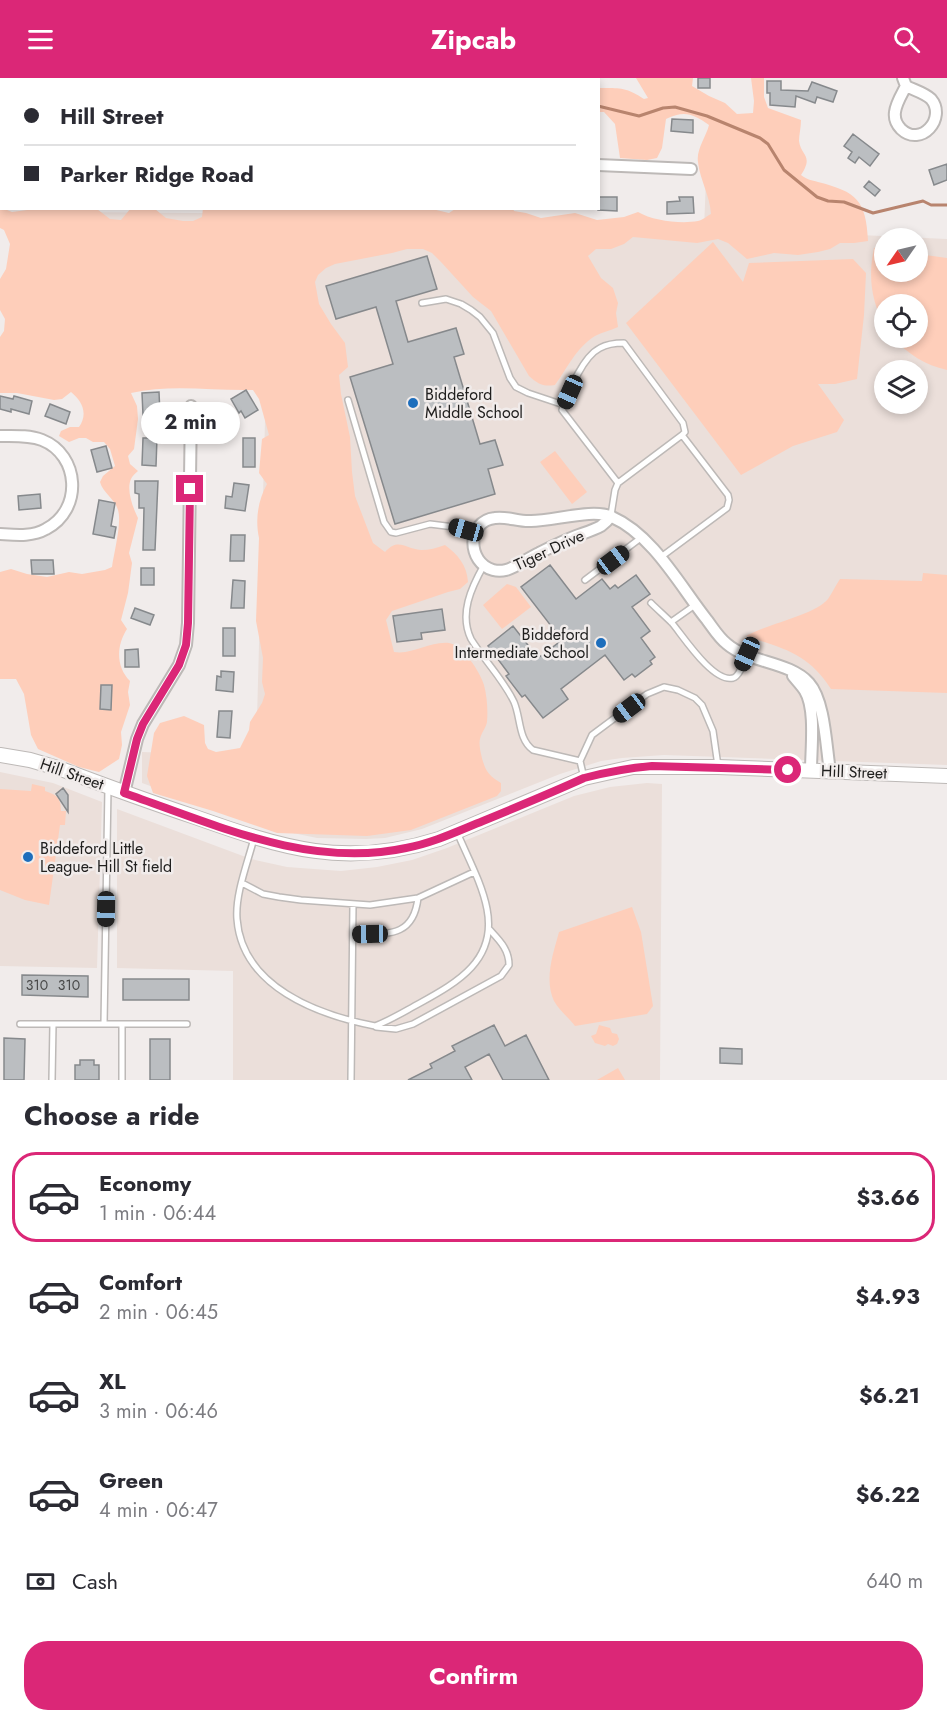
<!DOCTYPE html>
<html lang="en">
<head>
<meta charset="utf-8">
<style>
  body { margin:0; font-family:Jost,sans-serif; background:#f7f7f7; color:#2b2b33; height:100vh; display:flex; flex-direction:column; font-size:22px; white-space:nowrap }
  * { box-sizing:border-box; margin:0 }
  p { font-size:20px; color:#7c7c81 }
  .icon { flex:none; width:33px; height:33px; fill:none; stroke:currentColor; stroke-width:2; stroke-linecap:round; stroke-linejoin:round }
  .map { position:relative; height:1002px; overflow:hidden }
  .drawer { display:flex; flex-direction:column; background:#fff; flex:1 }
  .drawer>* { flex:none }
  .hud { position:absolute; left:0px; top:0px; width:600px; height:132px; box-shadow:0 3px 9px #0003; display:grid; align-content:center; height:132px; padding:0 24px; background:#fff }
  .needle { width:39px; rotate:236deg }
  .fabs { position:absolute; left:874px; top:150px; display:grid; gap:12px }
  .fabs a { display:grid; place-items:center; width:54px; height:54px; border-radius:50%; background:#fff; box-shadow:0 3px 9px #0003; font-size:30px }
  .end { position:absolute; width:27px; height:27px; margin:-14px; border:8px solid #db2777; background:#fff; box-shadow:0 0 0 3px #fff }
  .from { border-radius:50% }
  .bubble { position:absolute; height:42px; border-radius:21px; background:#fff; box-shadow:0 3px 9px #0003; font-size:20px; font-weight:700; line-height:42px; text-align:center }
  .car { position:absolute; width:18px; height:36px; margin:-18px -9px; border-radius:8px; box-shadow:0 0 4px 2px #0007; background:linear-gradient(#222 24%,#8ab4d8 0 40%,#222 0 76%,#8ab4d8 0 86%,#222 0) }
  .hud b { display:flex; align-items:center; gap:21px; height:57px; font-size:22px }
  .hud b+b { border-top:2px solid #e1e1e2 }
  .hud i { width:15px; height:15px; background:#2b2b33 }
  ul { padding:0; list-style:none }
  li { display:flex; align-items:center; gap:18px; height:90px; margin:0 12px 9px; padding:0 12px; border:3px solid transparent; border-radius:24px }
  li div { flex:1 }
  li b { display:block; font-size:22px }
  li em { font-style:normal; font-weight:700 }
  li.selected { border-color:#db2777 }
  li>.icon { width:54px; height:54px; stroke-width:1.5 }
  h2 { padding:0 24px; font-size:27px; line-height:72px }
  .pay { display:flex; align-items:center; gap:15px; height:66px; padding:0 24px; font-size:22px }
  .pay p { margin-inline-start:auto }
  .primary-button { display:flex; gap:12px; margin-top:auto; padding:12px 24px }
  .primary-button a { flex:1; height:69px; border-radius:24px; background:#db2777; color:#fff; font-size:24px; font-weight:700; line-height:69px; text-align:center }
  header { display:flex; justify-content:space-between; align-items:center; height:78px; padding:0 24px; background:#db2777; color:#fff; font-size:27px; font-weight:700 }
  .map>svg:first-child { display:block }
  .built { fill:#ebdfda; fill-rule:evenodd }
  .green { fill:#feceba }
  .lines { fill:none; stroke-linecap:round; stroke-linejoin:round }
  .stream { stroke:#b8846e; stroke-width:3 }
  .building { fill:#bbbec1; stroke:#86898c; stroke-width:1.5 }
  .service-casing { stroke:#bdb9b7; stroke-width:8 }
  .minor-casing { stroke:#bdb9b7; stroke-width:14 }
  .tertiary-casing { stroke:#bdb9b7; stroke-width:16 }
  .service { stroke:#fff; stroke-width:5 }
  .minor { stroke:#fff; stroke-width:10 }
  .tertiary { stroke:#fff; stroke-width:14 }
  .route { stroke:#db2777; stroke-width:8 }
  .poi-dot { fill:#1d6ebc; stroke:#f1eceb; stroke-width:2 }
  .labels { text-anchor:middle; dominant-baseline:central; stroke-width:5; stroke-linejoin:round; paint-order:stroke }
  .number-label { font-size:14px; fill:#484848 }
  .poi-label { font-size:16px; fill:#21201f; stroke:#f1eceb; text-anchor:start }
  .street-label { font-size:16px; fill:#21201f; stroke:#f1eceb }
</style>
</head>
<body>
<header><svg class="icon" aria-label="menu" viewBox="0 0 24 24"><path d="M4 6h16M4 12h16M4 18h16"/></svg>Zipcab<svg class="icon" aria-label="search" viewBox="0 0 24 24"><circle cx="10" cy="10" r="6"/><path d="M15 15l6 6"/></svg></header>
<div class="map">
<svg width="947" height="1002" viewBox="0 0 947 1002">
  <rect width="100%" height="100%" fill="#f1eceb"/>
  <path class="built" d="M706 102 752 152 947 161V687L664 677 622 680 601 683 560 696 422 751 385 760 366 761 317 760 264 749 142 705V674L256 678 266 306 66 134 417 137 704 150ZM885 160H918V194H885ZM885 226H918V260H885ZM885 292H918V326H885Z
    M0 694 53 705 102 724 97 890 0 888Z
    M647 705 662 706 660 1002H233V893L117 890V731L251 781 287 789 341 793 377 789 412 782 447 770 574 718 610 709Z"/>
  <path class="green" d="M408 0H509L511 1 409 2Z
    M636 0H693L692 8 709 18 725 25 737 36 753 35 754 23 751 0H764V19L768 30 801 42C801 49 799 57 799 63 801 78 814 77 801 97 808 102 811 102 818 104 857 114 866 122 868 163L854 165H840L830 171 818 174 798 177 774 175 747 181 728 165 718 161 697 165 633 159 624 166 611 171H596L588 178 601 200 613 210 618 225 616 235 618 249C610 253 602 254 595 258 576 270 568 289 555 307 543 309 538 306 529 298L491 233 473 219 441 184 432 175 423 171H407L392 175 335 186 326 190 318 197 315 204 319 226 331 246 345 265 348 289 339 297 341 316 350 359 352 394 355 418 373 465 385 474C399 459 405 471 421 472 429 472 437 470 445 467 458 477 467 487 468 504L460 511 448 514 392 533 386 542 394 574C413 577 430 563 449 565 463 567 480 594 484 607 487 618 488 632 487 644 486 650 481 655 480 661 478 667 483 687 487 693 490 698 496 702 501 705V713L497 718 411 752 367 758 277 755 213 733 153 715 147 698 154 655 160 645 184 638 204 647 205 665 208 671 216 674 240 670 249 652 250 644 262 625 265 616 262 604 263 580 256 543 259 460C255 441 258 423 267 406L259 395 262 361 269 357 259 321 253 312C212 313 171 306 131 315L137 328 138 341 134 371 128 378 130 386 138 393C135 396 132 398 131 401 126 412 133 430 138 440L129 475 132 485 128 515 121 542 127 551C116 568 116 589 130 603L128 614 130 627 121 654 122 667 119 681 99 694 79 689 38 671 31 657 24 616 16 601H0V494L11 491 27 496 47 499 69 494 82 496 105 492 112 489C114 474 122 445 118 432 115 421 103 415 100 404L103 398 115 388 110 371 104 364H93L86 360H79L69 364 59 358 61 353 70 349H79C88 336 83 324 71 314L62 321 54 322 17 315H0V259L4 253 5 241 0 232V201L6 191 10 166 4 152 0 150V129L12 134 27 132 28 130 97 131 110 141 121 142 131 130 155 131 166 140 183 143H193L202 139 203 130H428L449 135 455 131 513 130 514 133 526 135 541 140 575 135 597 142 624 139 638 134C653 143 681 146 698 143 703 142 707 138 711 136 710 118 700 102 698 84 696 72 706 59 709 47 693 36 685 32 666 41L662 70 657 80 647 82 620 80 615 46 604 34H599V10C620 10 626 9 644 21L648 20Z
    M713 164 743 204 749 185 853 181 866 195 864 237 857 301 835 306H818L844 342 837 354 793 368 741 397 626 245Z
    M874 170 885 172V194H918V176L947 180V292C925 287 908 276 893 260H918V226H885V248C871 223 868 198 874 170Z
    M555 373 587 414 572 426 540 384Z
    M923 495 947 497V615L831 611C808 575 784 571 746 558 767 546 815 537 828 521 832 515 836 507 840 501L922 503Z
    M507 506 516 509 531 529 502 551 483 527Z
    M32 706 45 709V713C57 717 61 720 61 733H66L65 747H60L49 827 25 822 0 812V711L31 713Z
    M632 829 641 854 653 928 647 936 575 948C569 940 559 932 554 923 544 901 553 876 559 854Z
    M599 947 610 950 612 955 617 956 619 961 617 966 613 968 608 966 605 968 595 965 591 958 596 956Z
    M618 990 625 1002H597Z"/>
  <g class="lines">
    <path class="stream" d="M461 0 463 2
      M598 28 639 38 663 30 675 29 707 38 760 60 768 66 784 92 817 119 828 123 844 124 873 135 923 123 931 127H947"/>
  </g>
  <path class="building" d="M698 0H710V10H698Z
    M767 3H781V12L808 13 812 4 837 13 833 24 817 19 815 25 796 18 795 29 770 27V15H767Z
    M672 41 693 42V55L671 53Z
    M853 56 879 76 870 88 859 79 855 85 848 80 852 74 844 68Z
    M947 86V102L934 107 929 92Z
    M869 103 880 112 875 118 864 109Z
    M600 119H617V133L598 132V120Z
    M679 119H693L694 135 667 136V124L680 123Z
    M427 178 437 211 396 223 408 264 456 250 464 276 454 279 480 366 495 362 503 387 488 391 495 416 395 446 350 299 393 286 376 229 336 241 326 208Z
    M246 312 258 332 245 340 241 333 239 335 231 321Z
    M159 314 160 336 143 337 142 315Z
    M0 318 13 321 14 318 32 323 29 336 11 331V334L0 331Z
    M50 326 70 334 66 346 45 338Z
    M143 360H157L156 388 142 387Z
    M243 360H255V389H243Z
    M106 368 112 390 97 394 91 372Z
    M135 403H158L155 472H143L144 430H139V416L135 415Z
    M234 405 249 407 245 433 225 430 226 418 232 419Z
    M40 416 41 430 19 432 18 418Z
    M99 422 115 425 111 448 116 449 114 460 93 456Z
    M231 457H245L244 483H230Z
    M31 482H53L54 496H32Z
    M550 487 576 521 602 501 610 511 615 507 618 510 636 497 650 516 632 529 650 553 641 560 655 579 650 583 652 586 635 599 632 596 624 602 605 577 561 611 568 621 543 640 525 617 522 619 506 598 509 596 488 568 513 548 538 580 562 562 521 509Z
    M141 490H154V507H141Z
    M233 502 245 503 244 530H231Z
    M135 530 154 537 150 547 131 540Z
    M442 531 445 552 421 555 422 561 397 564 393 538Z
    M223 550H235V578H223Z
    M138 571 139 589H125V572Z
    M221 593 234 594 233 614 216 612 217 598 221 599Z
    M101 607H112L111 632 100 631Z
    M219 633H232L230 660 217 659Z
    M63 710 68 717V734L56 716Z
    M22 897 88 898V919L22 917Z
    M123 901H189V922H123Z
    M494 947 505 968 526 957 549 1002H503L489 976 465 989 472 1002H408L432 990 430 986 455 973 452 968Z
    M4 960 25 961 24 1002H4Z
    M150 961H170V1002H150Z
    M720 970 742 971V986L720 985Z
    M80 982H94V987H99V1002H75V987H80Z"/>
  <g class="lines">
    <defs>
      <path id="service" d="M422 225 446 221 461 226 471 232 480 239 493 255 510 300 516 309 528 315 564 327
        M348 322 384 444 391 454 396 455 430 446 454 449 475 455
        M618 405 682 357
        M611 437 615 412 618 405 562 332C569 314 582 279 600 270 607 266 615 265 624 265L683 345 685 354 682 357 728 417 729 422 727 430 661 479
        M484 487C471 510 459 536 471 561 484 582 503 601 514 624 521 640 518 661 533 672L580 683
        M585 502 642 459
        M651 525C658 532 665 538 672 545 683 558 713 605 733 600 740 598 744 583 747 576
        M671 544 695 527
        M584 700 580 683 592 657 647 616 664 609 678 612 695 620 702 627 713 653 718 688
        M254 760C248 784 235 816 237 841 242 909 318 937 375 948 391 942 405 933 420 925 458 904 497 882 487 831 482 805 467 778 457 754
        M242 805 263 816 279 819 301 822 370 827 418 820 474 794
        M353 856C384 855 413 862 418 820
        M20 946H187
        M104 946 108 710
        M376 949 396 951 413 946 501 898 509 887C509 871 499 862 489 851
        M52 1002 53 946
        M122 1002V947
        M351 1002 353 826"/>
      <path id="minor" d="M329 0 330 2
        M562 0V2
        M903 0 906 8C902 16 896 25 895 34 894 41 897 47 901 51 921 70 947 40 931 21 925 15 914 12 906 8
        M279 2 281 0
        M598 87 691 91
        M0 358C14 358 29 357 42 362 80 377 83 432 46 451 32 459 16 457 0 456
        M611 438C608 442 605 445 601 448 594 452 584 455 576 458 563 463 551 469 539 475 528 480 517 489 506 492 502 493 497 493 493 492 467 485 466 443 495 440 507 438 519 444 531 443 554 443 593 430 612 439 653 457 680 508 707 542 713 550 719 560 727 566 749 585 789 583 809 605 825 623 826 669 830 693
        M793 598C797 603 802 608 805 613 816 631 811 671 811 692
        M124 715 137 661 143 646 179 587 186 567 188 545 191 328"/>
      <path id="tertiary" d="M0 677 30 682 61 691C106 708 150 724 195 739 283 770 345 791 439 761L584 700 633 689H718L947 698"/>
    </defs>
    <use href="#service" class="service-casing"/>
    <use href="#minor" class="minor-casing"/>
    <use href="#tertiary" class="tertiary-casing"/>
    <use href="#service" class="service"/>
    <use href="#minor" class="minor"/>
    <use href="#tertiary" class="tertiary"/>
  </g>
  <g class="lines">
    <path class="route" d="M190 411 188 545 186 567 179 587 143 646 137 661 124 715C214 746 309 791 406 770 433 765 458 753 483 743 517 729 551 715 584 700 607 694 629 690 652 688L788 692"/>
  </g>
  <g class="poi-dot">
    <circle cx="413" cy="325" r="6"/>
    <circle cx="601" cy="565" r="6"/>
    <circle cx="28" cy="779" r="6"/>
  </g>
  <g class="labels">
    <g class="number-label">
      <text x="37" y="907">310</text>
      <text x="69" y="907">310</text>
    </g>
    <g class="poi-label">
      <text x="425" y="316">Biddeford<tspan x="425" dy="18">Middle School</tspan></text>
      <text x="589" y="556" text-anchor="end">Biddeford<tspan x="589" dy="18">Intermediate School</tspan></text>
      <text x="40" y="770">Biddeford Little<tspan x="40" dy="18">League- Hill St field</tspan></text>
    </g>
    <g class="street-label">
      <text transform="translate(549 472) rotate(-25)">Tiger Drive</text>
      <text transform="translate(854 694) rotate(2)">Hill Street</text>
      <text transform="translate(72 696) rotate(19)">Hill Street</text>
    </g>
  </g>
</svg>
<div class="fabs">
<a><svg class="needle" viewBox="-14 -14 28 28"><path d="M0-13l5 13h-10z" fill="#e53935"/><path d="M0 13l5-13h-10z" fill="#7c7c81"/></svg></a>
<a><svg class="icon" aria-label="locate" viewBox="0 0 24 24"><circle cx="12" cy="12" r="6"/><path d="M12 2v4M12 18v4M2 12h4M18 12h4"/></svg></a>
<a><svg class="icon" aria-label="layers" viewBox="0 0 24 24"><path d="M12 4l9 5-9 5-9-5zM3 14l9 5 9-5"/></svg></a>
</div>
<i class="end from" style="left:788px;top:692px"></i>
<i class="end" style="left:190px;top:411px"></i>
<div class="bubble" style="left:141px;top:324px;width:99px">2 min</div>
<i class="car" style="left:570px;top:314px;rotate:204deg"></i>
<i class="car" style="left:466px;top:452px;rotate:286deg"></i>
<i class="car" style="left:613px;top:482px;rotate:53deg"></i>
<i class="car" style="left:747px;top:576px;rotate:204deg"></i>
<i class="car" style="left:629px;top:630px;rotate:233deg"></i>
<i class="car" style="left:106px;top:831px;rotate:181deg"></i>
<i class="car" style="left:370px;top:856px;rotate:269deg"></i>
<div class="hud">
<b><i class="from"></i>Hill Street</b>
<b><i></i>Parker Ridge Road</b>
</div>
</div>
<section class="drawer">
<h2>Choose a ride</h2>
<ul>
<li class="selected"><svg class="icon" aria-label="car" viewBox="0 0 24 24"><path d="M5 17H2v-5l4-1 3-4h7l3 4 3 1v5h-3M9 17h6M6 11h13"/><circle cx="7" cy="17" r="2"/><circle cx="17" cy="17" r="2"/></svg><div><b>Economy</b><p>1 min · 06:44</p></div><em>$3.66</em></li>
<li><svg class="icon" aria-label="car" viewBox="0 0 24 24"><path d="M5 17H2v-5l4-1 3-4h7l3 4 3 1v5h-3M9 17h6M6 11h13"/><circle cx="7" cy="17" r="2"/><circle cx="17" cy="17" r="2"/></svg><div><b>Comfort</b><p>2 min · 06:45</p></div><em>$4.93</em></li>
<li><svg class="icon" aria-label="car" viewBox="0 0 24 24"><path d="M5 17H2v-5l4-1 3-4h7l3 4 3 1v5h-3M9 17h6M6 11h13"/><circle cx="7" cy="17" r="2"/><circle cx="17" cy="17" r="2"/></svg><div><b>XL</b><p>3 min · 06:46</p></div><em>$6.21</em></li>
<li><svg class="icon" aria-label="car" viewBox="0 0 24 24"><path d="M5 17H2v-5l4-1 3-4h7l3 4 3 1v5h-3M9 17h6M6 11h13"/><circle cx="7" cy="17" r="2"/><circle cx="17" cy="17" r="2"/></svg><div><b>Green</b><p>4 min · 06:47</p></div><em>$6.22</em></li>
</ul>
<div class="pay"><svg class="icon" aria-label="cash" viewBox="0 0 24 24"><path d="M3 7h18v10H3z"/><circle cx="12" cy="12" r="2"/></svg>Cash<p>640 m</p></div>
<div class="primary-button"><a>Confirm</a></div>
</section>
</body>
</html>
